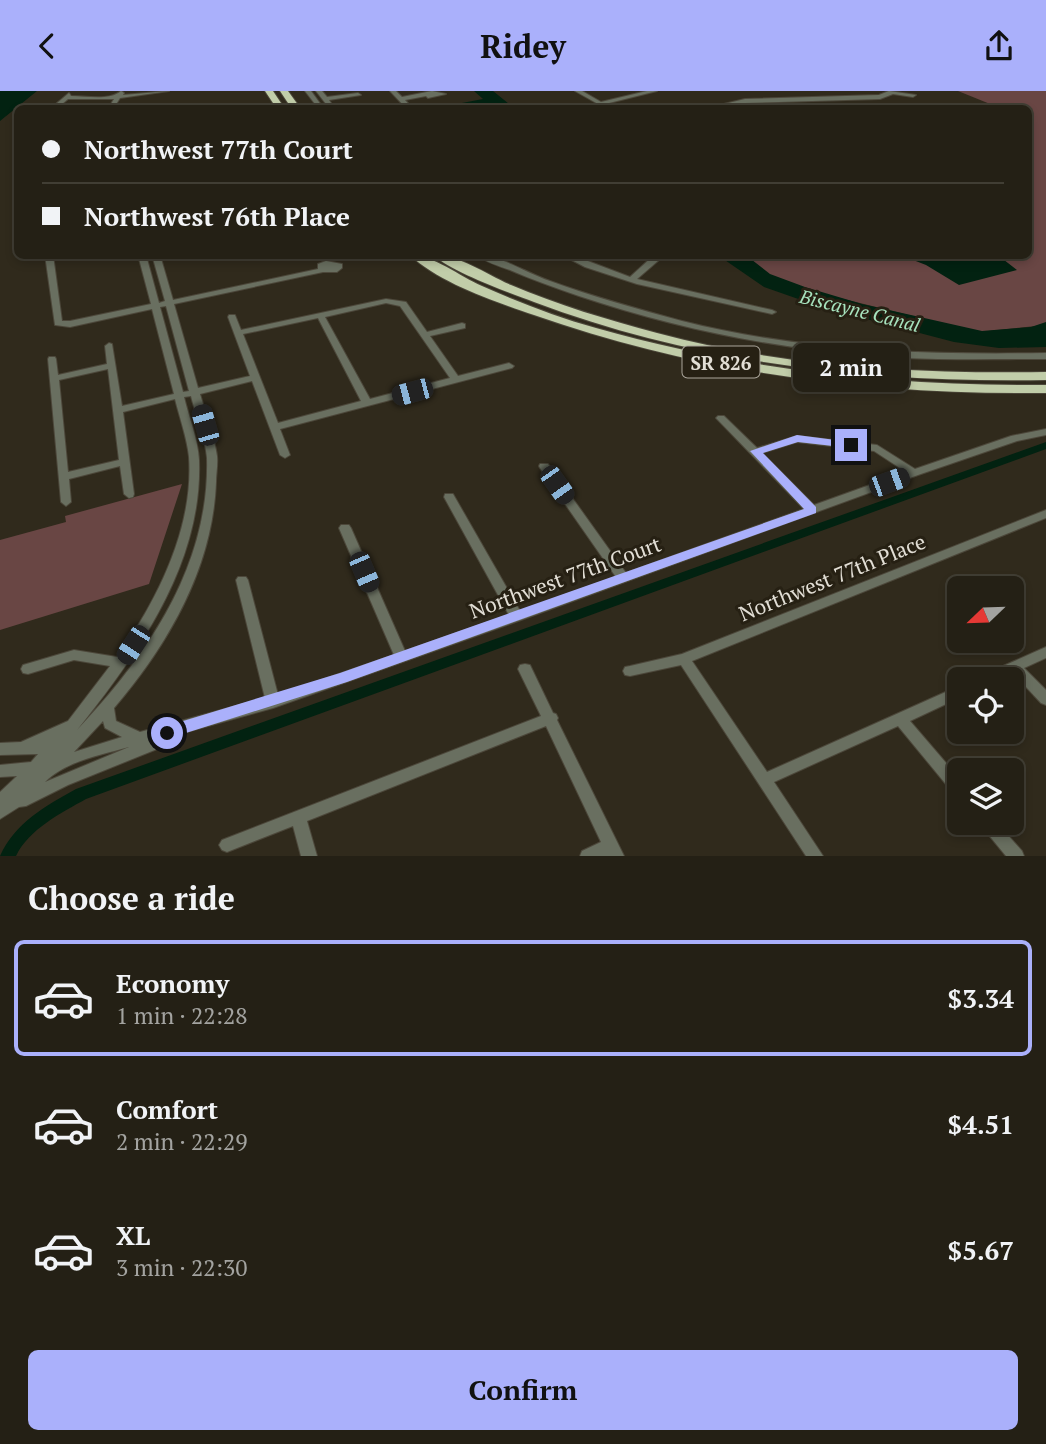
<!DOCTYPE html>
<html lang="en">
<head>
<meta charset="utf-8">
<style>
  body { margin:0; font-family:"PT Serif",serif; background:#302d22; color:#f1f3f6; height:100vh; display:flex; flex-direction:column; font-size:26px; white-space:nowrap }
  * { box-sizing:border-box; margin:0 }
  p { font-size:23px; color:#a3a3a0 }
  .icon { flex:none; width:38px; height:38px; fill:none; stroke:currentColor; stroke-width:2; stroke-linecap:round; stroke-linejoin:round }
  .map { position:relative; height:765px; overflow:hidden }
  .side { display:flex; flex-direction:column; background:#242015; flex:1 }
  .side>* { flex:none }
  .banner { position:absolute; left:14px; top:14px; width:1018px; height:154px; border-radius:10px; box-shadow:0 4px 10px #0003,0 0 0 2px #413e34; display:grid; align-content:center; height:154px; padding:0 28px; background:#242015 }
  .needle { width:46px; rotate:247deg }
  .tools { position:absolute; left:947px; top:485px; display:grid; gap:14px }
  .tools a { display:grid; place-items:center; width:77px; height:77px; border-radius:10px; background:#242015; box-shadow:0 4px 10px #0003,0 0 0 2px #413e34; font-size:35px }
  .end { position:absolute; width:32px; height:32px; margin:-16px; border:9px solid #aab0fb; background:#111; box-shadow:0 0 0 4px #111 }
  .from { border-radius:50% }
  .bubble { position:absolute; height:49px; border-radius:10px; background:#242015; box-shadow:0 4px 10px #0003,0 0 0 2px #413e34; font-size:23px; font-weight:600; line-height:49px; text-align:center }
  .car { position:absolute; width:21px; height:42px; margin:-21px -10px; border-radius:9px; box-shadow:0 0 5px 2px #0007; background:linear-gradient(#222 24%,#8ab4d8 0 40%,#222 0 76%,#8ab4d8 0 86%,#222 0) }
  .banner b { display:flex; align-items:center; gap:24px; height:66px; font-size:26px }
  .banner b+b { border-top:2px solid #413e34 }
  .banner i { width:18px; height:18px; background:#f1f3f6 }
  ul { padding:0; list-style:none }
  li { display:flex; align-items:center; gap:21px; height:116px; margin:0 14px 10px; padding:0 14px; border:4px solid transparent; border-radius:10px }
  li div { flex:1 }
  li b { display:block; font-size:26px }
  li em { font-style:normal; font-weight:600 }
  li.current { border-color:#aab0fb }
  li>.icon { width:63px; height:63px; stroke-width:1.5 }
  h2 { padding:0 28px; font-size:32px; line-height:84px }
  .primary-button { display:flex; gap:14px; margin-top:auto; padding:14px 28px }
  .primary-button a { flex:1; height:80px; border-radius:10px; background:#aab0fb; color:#111; font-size:28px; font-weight:600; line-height:80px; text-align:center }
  header { display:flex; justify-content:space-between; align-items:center; height:91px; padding:0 28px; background:#aab0fb; color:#111; font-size:32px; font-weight:600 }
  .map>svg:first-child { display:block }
  .green { fill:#694644 }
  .water { fill:#022211 }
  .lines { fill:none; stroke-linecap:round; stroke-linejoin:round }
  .canal { fill:#022211; fill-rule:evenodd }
  .minor-casing { stroke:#4c473a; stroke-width:2 }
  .highway-casing { stroke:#4c473a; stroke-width:2 }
  .minor { fill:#696f60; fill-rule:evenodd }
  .highway { fill:#c1cda9; fill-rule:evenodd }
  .route { fill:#aab0fb }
  .labels { text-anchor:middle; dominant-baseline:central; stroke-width:6; stroke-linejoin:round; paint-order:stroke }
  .far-water-label { font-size:19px; font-style:italic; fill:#a7e3be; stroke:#262013 }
  .shield { fill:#262013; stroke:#aaa59b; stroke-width:2 }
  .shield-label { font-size:19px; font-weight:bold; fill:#e2ded5 }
  .street-label { font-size:21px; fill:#e2ded5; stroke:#262013 }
</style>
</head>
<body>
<header><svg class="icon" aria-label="back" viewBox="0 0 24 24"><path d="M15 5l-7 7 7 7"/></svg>Ridey<svg class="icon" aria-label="share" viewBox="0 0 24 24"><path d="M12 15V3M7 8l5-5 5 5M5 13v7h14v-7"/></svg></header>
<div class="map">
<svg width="1046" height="765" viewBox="0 0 1046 765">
  <rect width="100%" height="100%" fill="#302a1c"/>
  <path class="green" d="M958 0H1046V234L978 241 811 200 769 184 744 165 1029 164V18L1000 17Z
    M182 393 149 493 0 539V449L66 431 65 425Z"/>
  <path class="water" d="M0 0H37L0 30Z
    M474 0H493L514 17 450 18 446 15 483 8Z
    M719 165H747L770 183 805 196 862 213 982 240 1031 236 1046 231V256L999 257 954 251 824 217 764 196Z
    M903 165H999L1017 179 959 194 926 174Z"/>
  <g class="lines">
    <path class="canal" d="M1046 351V358L86 708C61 722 29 738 16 765H0C15 732 45 715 76 698Z"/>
    <defs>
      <path id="minor" d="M121 0 124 2 123 4 169 0 120 7 113 18H108L114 8H68L56 18H50L69 2 71 5C86 5 110 10 121 0Z
        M305 0H311L324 18H319Z
        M316 0H322L327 6 358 2 361 4 329 9 335 18H330Z
        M390 0H396L402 6 432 0 446 3 428 7 426 5 405 9 413 18H407Z
        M575 0H582L601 11 647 0H657L605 13 609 16 607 18Z
        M889 0 916 4 913 6 893 3 880 8 745 12 716 18H703L745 8 879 4Z
        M45 164H53L62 230H70L151 213 138 164H146L159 212 165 210 152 164H160L173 209 318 178V173L326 170 342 173V177L337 181H323L174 213 198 297 250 285 228 226 229 224H235L241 239 386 208 406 211 427 241 462 232 465 233V237L430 245 458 285 509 272 514 275 512 277 280 338 290 364 285 367 280 364 252 290 200 303C205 320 215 348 217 365 218 373 216 383 216 391 213 476 168 554 114 617L116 630 140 641 265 607 236 489 238 486H246L248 489 278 604 394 564 339 437 341 434H349L351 437 405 560 509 524 444 406 445 403H453L520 520 616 486 540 377 539 375 540 373H548L626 482 804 418 718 329 716 327 718 325H724L757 357 797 345 877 354 915 378 1011 345 1046 338V344L1017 350 918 384 521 529 273 617 172 645 174 648 172 652 68 694 26 715 19 716 0 728V701L17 685 0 686V674L31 671 38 663 0 664V652L21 651 68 630 110 575 74 569 28 583 23 582 21 578 23 574 74 559 117 566C157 510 194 437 189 366 187 347 180 328 175 308L123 321 134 403 133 406 129 407 124 403 120 375 69 388 71 411 66 415 61 411 48 268 49 266H55L56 268 58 284 107 273 105 255 109 252 112 253 122 315 174 303 152 218 70 236 55 234ZM386 212 400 215 450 287 370 308 325 226ZM166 215 189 300 183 301 160 216ZM318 227 361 310 278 332 243 243ZM108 278 119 369 68 381 59 289ZM191 305C195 322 206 350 207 367 210 474 148 564 77 639 138 563 203 472 199 369 198 348 189 327 184 306ZM797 351 874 360 906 381 814 414 762 362ZM103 630 105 637 122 646 74 661ZM129 656 45 691C66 670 101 664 129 656Z
        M476 164C501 164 526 182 550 190 593 206 638 218 682 230 801 260 924 264 1046 262V268C998 268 950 269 902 267 793 261 683 240 579 205 556 197 533 189 510 179 498 175 486 171 476 164Z
        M562 164H572L630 186 653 165H659V169L637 188 772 219 776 221 772 223 637 193 585 176Z
        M1046 419V427L692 570 767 681 959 595V607L910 630 959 687V705L954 703 898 635 774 691 823 765H806L681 574 630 585 625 584 623 580 625 576 630 575 682 563Z
        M1046 556V567L1024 577 1046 599V614L1041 612 1013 582 1001 588H981L983 584Z
        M525 573 530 574 553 622 556 623 558 627 557 629 624 765H580L582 760 601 751 546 635 307 730 317 765H301L293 735 227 761 222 759 219 754 222 749 541 625 518 578 520 574Z
        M980 732H997L1022 760 1024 765H1006L983 737Z"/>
      <path id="highway" d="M265 0H273L285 18H277Z
        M280 0H288L301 18H292Z
        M410 164C434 164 459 185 482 195 518 211 557 226 596 237 744 279 892 295 1046 294V302C870 304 700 282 534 224 496 211 439 192 410 164Z
        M433 164C461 164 485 183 511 194 558 214 608 229 657 242 784 276 915 283 1046 281V289C871 292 699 273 534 211 507 201 454 182 433 164Z"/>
    </defs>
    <use href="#minor" class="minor-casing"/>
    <use href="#highway" class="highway-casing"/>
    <use href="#minor" class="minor"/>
    <use href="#highway" class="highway"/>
  </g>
  <path class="route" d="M797 344 851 351 856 354 851 357 798 351 763 362 816 416V422L347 591 167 648 159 642 167 635 340 582 804 418 750 360Z"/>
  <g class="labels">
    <g class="far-water-label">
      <text transform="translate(860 219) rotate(14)">Biscayne Canal</text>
    </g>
    <rect class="shield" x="682.5" y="255.5" width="77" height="31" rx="5"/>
    <g class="shield-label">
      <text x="721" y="271">SR 826</text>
    </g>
    <g class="street-label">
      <text transform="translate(565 486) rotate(-20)">Northwest 77th Court</text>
      <text transform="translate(832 486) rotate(-22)">Northwest 77th Place</text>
    </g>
  </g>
</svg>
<div class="tools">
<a><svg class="needle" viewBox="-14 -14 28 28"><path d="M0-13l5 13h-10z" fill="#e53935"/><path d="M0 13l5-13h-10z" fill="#a3a3a0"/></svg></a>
<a><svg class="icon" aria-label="locate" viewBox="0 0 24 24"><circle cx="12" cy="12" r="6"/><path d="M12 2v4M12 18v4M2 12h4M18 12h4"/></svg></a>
<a><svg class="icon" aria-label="layers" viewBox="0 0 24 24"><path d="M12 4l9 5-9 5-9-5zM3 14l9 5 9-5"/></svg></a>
</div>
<i class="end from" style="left:167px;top:642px"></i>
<i class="end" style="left:851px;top:354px"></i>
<div class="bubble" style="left:793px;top:252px;width:116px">2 min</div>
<i class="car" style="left:412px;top:301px;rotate:255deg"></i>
<i class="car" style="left:205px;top:334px;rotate:344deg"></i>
<i class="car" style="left:889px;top:391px;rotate:70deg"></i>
<i class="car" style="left:557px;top:394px;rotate:145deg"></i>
<i class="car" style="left:364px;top:481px;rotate:157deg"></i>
<i class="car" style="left:133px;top:554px;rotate:213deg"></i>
<div class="banner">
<b><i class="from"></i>Northwest 77th Court</b>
<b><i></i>Northwest 76th Place</b>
</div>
</div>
<section class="side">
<h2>Choose a ride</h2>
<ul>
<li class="current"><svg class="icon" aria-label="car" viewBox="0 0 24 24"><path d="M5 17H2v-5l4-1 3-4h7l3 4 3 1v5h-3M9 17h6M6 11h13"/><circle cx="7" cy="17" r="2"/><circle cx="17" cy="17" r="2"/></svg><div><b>Economy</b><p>1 min · 22:28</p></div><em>$3.34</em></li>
<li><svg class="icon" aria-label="car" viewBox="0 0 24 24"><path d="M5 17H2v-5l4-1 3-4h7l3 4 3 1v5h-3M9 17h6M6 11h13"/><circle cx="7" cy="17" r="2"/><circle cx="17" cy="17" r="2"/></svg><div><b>Comfort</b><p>2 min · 22:29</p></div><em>$4.51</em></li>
<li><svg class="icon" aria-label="car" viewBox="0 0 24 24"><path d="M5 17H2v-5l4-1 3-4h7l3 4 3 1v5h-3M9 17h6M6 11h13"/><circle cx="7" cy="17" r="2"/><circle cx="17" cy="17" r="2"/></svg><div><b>XL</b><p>3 min · 22:30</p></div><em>$5.67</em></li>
</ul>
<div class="primary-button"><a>Confirm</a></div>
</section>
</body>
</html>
